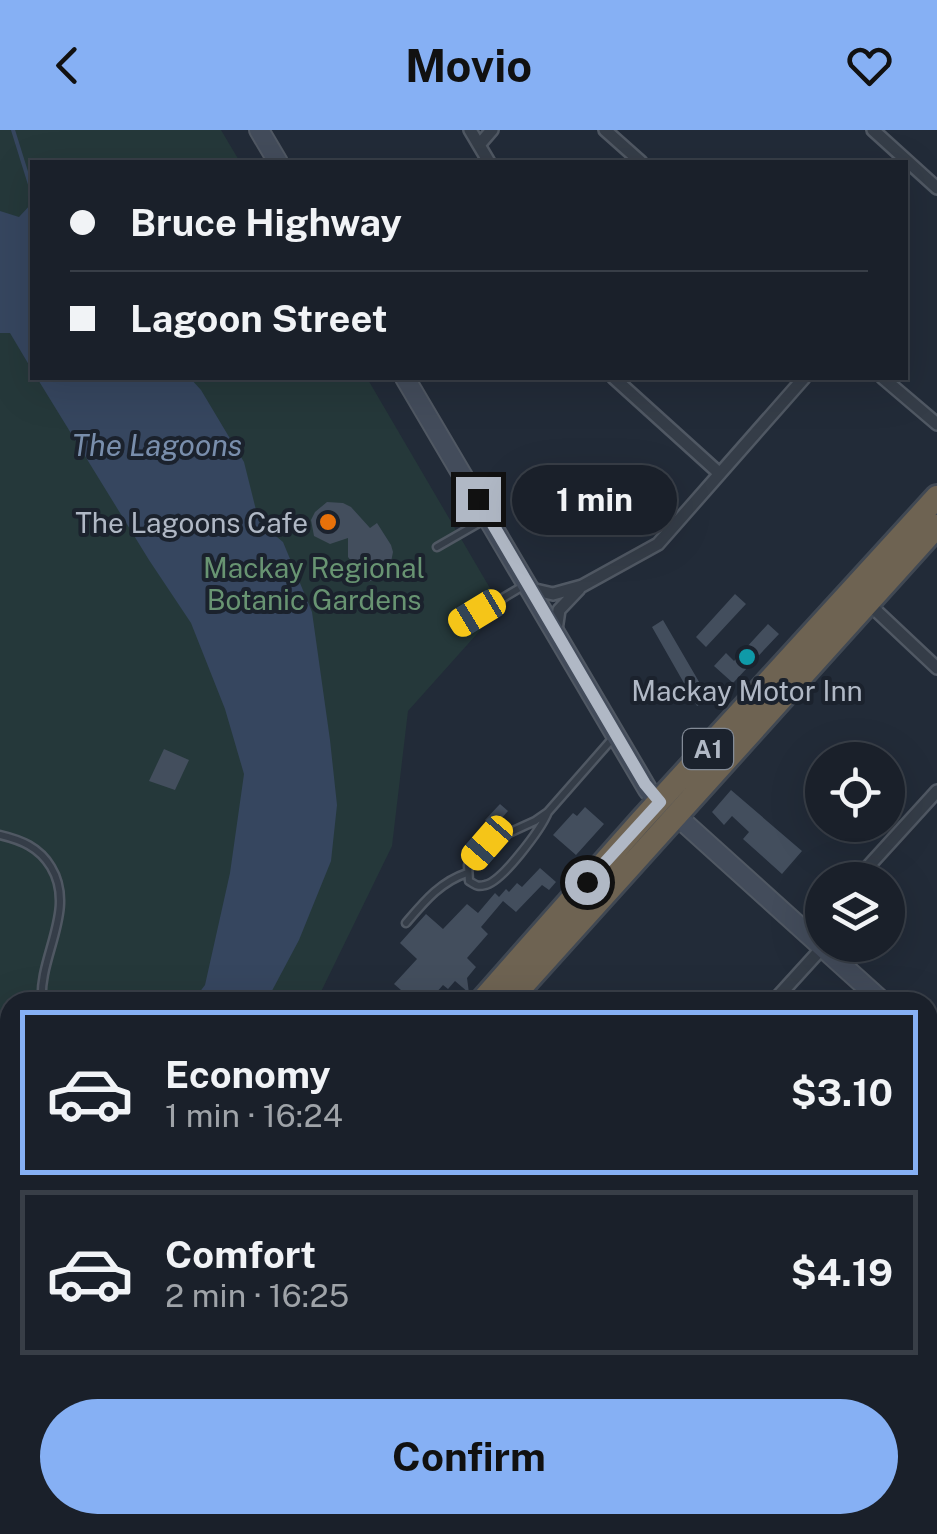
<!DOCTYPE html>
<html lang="en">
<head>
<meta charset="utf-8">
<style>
  body { margin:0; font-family:"Public Sans",sans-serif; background:#232832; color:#f1f3f6; height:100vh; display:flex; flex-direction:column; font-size:38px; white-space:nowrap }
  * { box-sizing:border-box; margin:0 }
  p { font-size:32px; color:#9fa3a8 }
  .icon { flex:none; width:55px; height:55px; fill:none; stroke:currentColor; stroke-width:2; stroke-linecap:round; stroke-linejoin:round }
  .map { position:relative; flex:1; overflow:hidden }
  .sheet { position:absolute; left:0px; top:862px; width:938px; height:542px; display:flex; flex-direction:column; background:#1a202a; border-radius:30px 30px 0 0; box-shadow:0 10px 40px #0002,0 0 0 2px #383e47 }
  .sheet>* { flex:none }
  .top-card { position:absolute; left:30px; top:30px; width:878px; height:220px; border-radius:0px; box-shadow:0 10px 40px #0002,0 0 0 2px #383e47; display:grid; align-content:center; height:220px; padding:0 40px; background:#1a202a }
  .buttons { position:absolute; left:805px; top:612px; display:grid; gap:20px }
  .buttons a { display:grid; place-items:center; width:100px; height:100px; border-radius:50%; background:#1a202a; box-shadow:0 10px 40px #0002,0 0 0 2px #383e47; font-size:50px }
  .end { position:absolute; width:45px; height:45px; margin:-22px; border:12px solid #b0b8c5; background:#111; box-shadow:0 0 0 5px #111 }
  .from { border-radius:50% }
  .bubble { position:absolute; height:70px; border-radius:35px; background:#1a202a; box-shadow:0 10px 40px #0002,0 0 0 2px #383e47; font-size:32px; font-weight:700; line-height:70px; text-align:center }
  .car { position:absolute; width:30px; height:60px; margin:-30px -15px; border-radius:12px; box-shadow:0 0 8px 2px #0007; background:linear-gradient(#f5c518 24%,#345 0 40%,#f5c518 0 76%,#345 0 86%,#f5c518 0) }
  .top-card b { display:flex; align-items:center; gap:35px; height:95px; font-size:38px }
  .top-card b+b { border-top:2px solid #383e47 }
  .top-card i { width:25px; height:25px; background:#f1f3f6 }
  ul { padding:18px 0 0; list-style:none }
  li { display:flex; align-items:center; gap:30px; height:165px; margin:0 20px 15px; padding:0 20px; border:5px solid #383e47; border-radius:0px }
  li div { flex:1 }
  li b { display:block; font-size:38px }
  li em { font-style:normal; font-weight:700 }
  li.on { border-color:#86b0f4 }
  li>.icon { width:90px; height:90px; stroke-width:1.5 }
  .button { display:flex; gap:20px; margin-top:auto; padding:20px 40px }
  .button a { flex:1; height:115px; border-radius:60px; background:#86b0f4; color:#111; font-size:40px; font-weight:700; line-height:115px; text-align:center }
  header { display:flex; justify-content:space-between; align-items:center; height:130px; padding:0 40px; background:#86b0f4; color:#111; font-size:45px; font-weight:700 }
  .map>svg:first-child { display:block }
  .green { fill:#25383a }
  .water { fill:#36465f }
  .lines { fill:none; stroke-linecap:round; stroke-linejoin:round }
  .stream { stroke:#36465f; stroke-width:4 }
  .building { fill:#434e5d }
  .lane-casing { stroke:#505863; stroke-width:11 }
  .street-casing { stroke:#505863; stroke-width:16 }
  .secondary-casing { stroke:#505863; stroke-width:22 }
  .highway-casing { stroke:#404853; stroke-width:28 }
  .lane { stroke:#353d48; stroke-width:6 }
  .street { stroke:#353d48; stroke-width:11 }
  .secondary { stroke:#434c5b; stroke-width:18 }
  .highway { stroke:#6e6352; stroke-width:22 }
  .route { stroke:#b0b8c5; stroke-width:12 }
  .food-dot { fill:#e8710a; stroke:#1b222d; stroke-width:4 }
  .culture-dot { fill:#0f9aa8; stroke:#1b222d; stroke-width:4 }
  .labels { text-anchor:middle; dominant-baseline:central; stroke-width:8; stroke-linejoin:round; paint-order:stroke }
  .shield { fill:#1b222d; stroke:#838b97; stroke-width:2.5 }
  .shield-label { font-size:25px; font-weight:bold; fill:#b0b8c5 }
  .poi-label { font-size:28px; fill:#b0b8c5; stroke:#1b222d; text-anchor:end }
  .park-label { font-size:28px; fill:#689472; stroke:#1b222d }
  .water-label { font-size:30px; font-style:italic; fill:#798eac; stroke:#1b222d }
</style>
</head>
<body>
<header><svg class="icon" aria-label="back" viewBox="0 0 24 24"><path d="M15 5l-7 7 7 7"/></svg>Movio<svg class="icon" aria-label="heart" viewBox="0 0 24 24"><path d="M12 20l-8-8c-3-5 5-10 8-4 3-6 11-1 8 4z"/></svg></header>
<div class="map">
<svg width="937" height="1404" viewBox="0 0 937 1404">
  <rect width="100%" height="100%" fill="#222b38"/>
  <path class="green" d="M0 0H221L240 32H32V248H367L501 477 408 581 392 716 316 872H10V1224L0 1229Z
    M403 1395H539L531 1404H413Z"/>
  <path class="water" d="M32 73V240L10 203H0V81L19 87Z
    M37 248H190L201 260 244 332 259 392 283 412 312 482 330 610 337 675 331 731 299 810 266 872H192L205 855 230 743 244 644 225 579 191 493 149 430Z
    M10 1020V1099L0 1102V1026Z"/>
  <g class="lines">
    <path class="stream" d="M13 0 32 61"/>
  </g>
  <path class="building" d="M327 372 343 373 351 377 370 398 377 393 391 415 393 422 390 437 381 448 367 452 356 446 355 436 348 427V408L330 414 314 406 311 390 315 382Z
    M735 464 746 474 706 517 696 507Z
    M663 490 709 569 697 576 652 497Z
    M768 494 779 504 733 553 714 536 726 523 734 531Z
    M164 619 189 630 175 660 149 651Z
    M731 660 802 721 782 744 743 709 749 702 732 686 724 695 712 682Z
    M500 674 508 681 494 697 485 690Z
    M585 677 604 694 576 725 553 705 573 683 577 686Z
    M540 738 556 752 549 760 542 755 516 782 503 771 481 797 488 804 467 828 476 837 467 848 469 863 455 851 448 859 443 855 428 872H403L400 868 401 860 394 854 417 829 400 813 426 784 443 799 467 774 478 783 495 763 499 767 506 759 509 762 517 753 522 757Z"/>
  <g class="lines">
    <defs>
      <path id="lane" d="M437 417 484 390
        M456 496 523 456
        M548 682C541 699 502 752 485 755 477 757 476 755 469 751L468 735 487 713 535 691 548 682 613 608
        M0 705C21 710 39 717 51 737 77 780 38 827 42 872
        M406 793C424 772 440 752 467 743"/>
      <path id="street" d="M470 0 489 32
        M605 0 641 32
        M873 0 937 58
        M479 15 492 0
        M614 248 719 343
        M883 248 937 294
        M531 459 553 464 582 456 658 414 804 248
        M868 473 937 538
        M556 500 559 480 579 459
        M856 750 937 661
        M808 803 822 786
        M773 872 823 817
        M928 1159 937 1168
        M640 1395 650 1404
        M908 1395 919 1404
        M24 1401 36 1395"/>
      <path id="secondary" d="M259 0 278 32
        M405 248 648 660 883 872
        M928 913 937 922
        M928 994 937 984
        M556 1404 564 1395"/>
      <path id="highway" d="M481 872 641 691 937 367
        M508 872 937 396
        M0 1292 10 1283
        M0 1317 10 1308"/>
    </defs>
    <use href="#lane" class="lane-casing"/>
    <use href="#street" class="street-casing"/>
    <use href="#secondary" class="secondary-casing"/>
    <use href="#highway" class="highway-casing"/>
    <use href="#lane" class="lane"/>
    <use href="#street" class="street"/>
    <use href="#secondary" class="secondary"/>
    <use href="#highway" class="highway"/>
  </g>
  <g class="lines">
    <path class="route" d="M478 369 645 654 660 672 587 752"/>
  </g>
  <circle class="food-dot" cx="328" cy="392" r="10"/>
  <circle class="culture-dot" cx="747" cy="527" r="10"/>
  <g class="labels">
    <rect class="shield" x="683" y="599" width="50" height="40" rx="8"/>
    <g class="shield-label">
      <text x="708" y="619">A1</text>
    </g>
    <g class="poi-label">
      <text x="308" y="392">The Lagoons Cafe</text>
      <text x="747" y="560" text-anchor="middle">Mackay Motor Inn</text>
    </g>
    <g class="park-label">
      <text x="314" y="437">Mackay Regional<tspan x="314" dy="32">Botanic Gardens</tspan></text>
    </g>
    <g class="water-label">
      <text x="157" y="315">The Lagoons</text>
    </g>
  </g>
</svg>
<div class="buttons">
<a><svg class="icon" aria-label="locate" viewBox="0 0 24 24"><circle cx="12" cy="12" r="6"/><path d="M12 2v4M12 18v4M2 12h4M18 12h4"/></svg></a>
<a><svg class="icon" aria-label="layers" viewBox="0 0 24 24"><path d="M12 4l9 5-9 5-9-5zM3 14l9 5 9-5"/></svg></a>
</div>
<i class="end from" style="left:587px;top:752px"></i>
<i class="end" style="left:478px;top:369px"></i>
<div class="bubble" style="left:512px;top:335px;width:165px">1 min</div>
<i class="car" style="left:477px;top:483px;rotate:239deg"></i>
<i class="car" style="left:487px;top:713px;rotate:221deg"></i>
<div class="top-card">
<b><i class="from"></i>Bruce Highway</b>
<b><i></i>Lagoon Street</b>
</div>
<section class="sheet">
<ul>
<li class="on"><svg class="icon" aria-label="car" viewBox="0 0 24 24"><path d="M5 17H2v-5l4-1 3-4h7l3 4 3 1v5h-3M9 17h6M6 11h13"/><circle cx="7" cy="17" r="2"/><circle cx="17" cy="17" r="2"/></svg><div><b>Economy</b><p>1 min · 16:24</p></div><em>$3.10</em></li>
<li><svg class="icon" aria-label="car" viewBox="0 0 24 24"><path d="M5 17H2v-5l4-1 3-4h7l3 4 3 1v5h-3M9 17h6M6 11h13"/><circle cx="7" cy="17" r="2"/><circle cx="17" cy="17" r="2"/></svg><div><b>Comfort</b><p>2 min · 16:25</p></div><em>$4.19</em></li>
</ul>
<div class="button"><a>Confirm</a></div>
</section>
</div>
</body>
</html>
